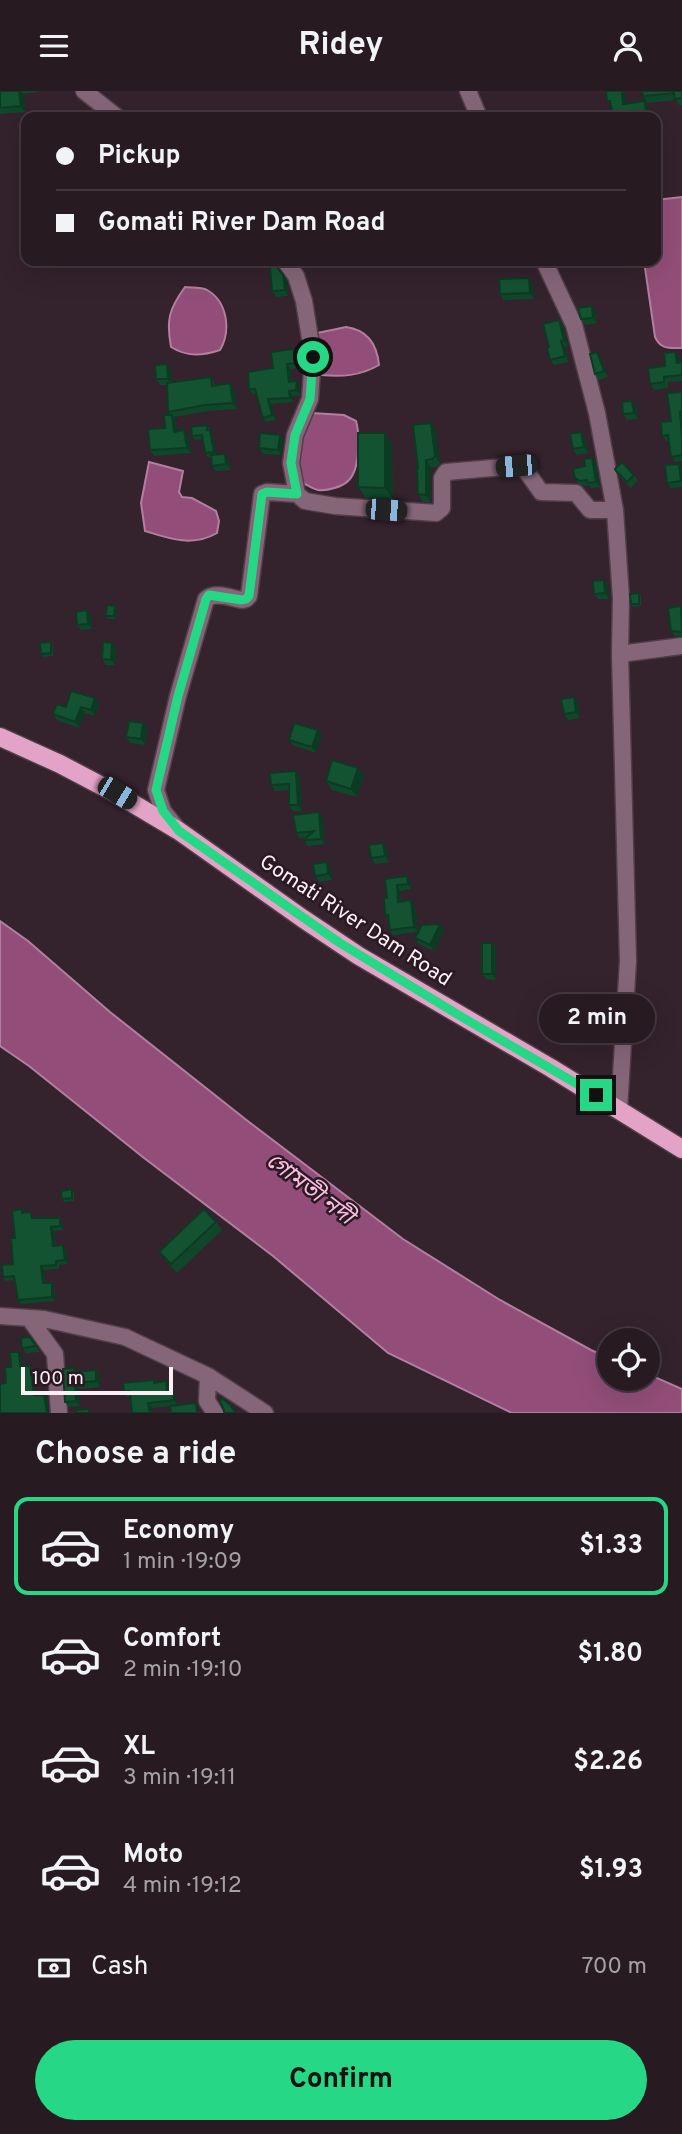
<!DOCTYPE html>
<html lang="en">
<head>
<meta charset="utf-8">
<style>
  body { margin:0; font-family:Overpass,"Noto Sans Bengali",sans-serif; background:#2f232a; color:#f1f3f6; height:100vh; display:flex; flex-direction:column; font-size:26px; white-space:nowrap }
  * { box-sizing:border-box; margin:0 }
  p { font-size:23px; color:#a4a1a5 }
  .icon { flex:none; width:38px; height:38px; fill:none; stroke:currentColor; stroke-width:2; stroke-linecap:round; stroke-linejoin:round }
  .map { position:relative; height:1322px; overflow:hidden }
  .drawer { display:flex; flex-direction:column; background:#271a21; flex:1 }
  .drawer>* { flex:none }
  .top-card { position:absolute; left:21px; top:21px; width:640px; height:154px; border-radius:14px; box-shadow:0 7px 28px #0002,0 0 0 2px #43383f; display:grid; align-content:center; height:154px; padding:0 35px; background:#271a21 }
  .controls { position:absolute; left:597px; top:1237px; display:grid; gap:14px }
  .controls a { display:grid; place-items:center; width:63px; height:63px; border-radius:50%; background:#271a21; box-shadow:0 7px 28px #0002,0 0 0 2px #43383f; font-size:35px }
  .scale { position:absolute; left:21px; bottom:18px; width:152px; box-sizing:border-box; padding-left:7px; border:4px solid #fcf0f6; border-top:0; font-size:19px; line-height:24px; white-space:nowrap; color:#fcf0f6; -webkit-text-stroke:5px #2a1923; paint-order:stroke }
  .end { position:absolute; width:32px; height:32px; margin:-16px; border:9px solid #26d886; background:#111; box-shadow:0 0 0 4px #111 }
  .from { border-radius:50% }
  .bubble { position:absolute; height:49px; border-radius:24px; background:#271a21; box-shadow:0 7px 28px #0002,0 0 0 2px #43383f; font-size:23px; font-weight:700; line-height:49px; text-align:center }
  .car { position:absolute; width:21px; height:42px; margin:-21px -10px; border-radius:9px; box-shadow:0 0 5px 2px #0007; background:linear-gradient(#222 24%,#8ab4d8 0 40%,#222 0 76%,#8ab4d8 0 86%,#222 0) }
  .top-card b { display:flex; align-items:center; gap:24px; height:66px; font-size:26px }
  .top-card b+b { border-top:2px solid #43383f }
  .top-card i { width:18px; height:18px; background:#f1f3f6 }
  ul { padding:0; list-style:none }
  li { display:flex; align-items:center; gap:21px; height:98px; margin:0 14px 10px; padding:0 21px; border:4px solid transparent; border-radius:14px }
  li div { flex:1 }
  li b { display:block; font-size:26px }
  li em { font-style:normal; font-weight:700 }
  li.selected { border-color:#26d886 }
  li>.icon { width:63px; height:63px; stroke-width:1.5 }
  h2 { padding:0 35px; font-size:32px; line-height:84px }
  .pay { display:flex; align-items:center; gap:18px; height:77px; padding:0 35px; font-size:26px }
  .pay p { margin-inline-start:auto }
  .cta { display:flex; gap:14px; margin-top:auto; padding:14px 35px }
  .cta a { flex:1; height:80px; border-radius:42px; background:#26d886; color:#111; font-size:28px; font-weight:700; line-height:80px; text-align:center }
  header { display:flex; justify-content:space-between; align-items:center; height:91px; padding:0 35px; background:#271a21; font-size:32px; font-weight:700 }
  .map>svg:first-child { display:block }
  .water { fill:#924e78; stroke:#b27f9e; stroke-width:2 }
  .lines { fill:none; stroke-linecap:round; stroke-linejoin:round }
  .minor-casing { stroke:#503f48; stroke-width:19 }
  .major-casing { stroke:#503f48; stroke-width:21 }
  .minor { stroke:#856678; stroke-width:16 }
  .major { stroke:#e3a3c7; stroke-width:18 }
  .wall { fill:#10472b }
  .shaded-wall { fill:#0d3a23 }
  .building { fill:#135332; stroke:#0d3a23; stroke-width:2 }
  .route { stroke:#26d886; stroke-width:9 }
  .labels { text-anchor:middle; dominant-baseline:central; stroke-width:5; stroke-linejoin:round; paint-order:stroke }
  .street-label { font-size:21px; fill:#fcf0f6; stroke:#2a1923 }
  .water-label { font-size:23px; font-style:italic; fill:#f9bedf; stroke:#2a1923 }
</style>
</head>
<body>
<header><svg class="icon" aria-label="menu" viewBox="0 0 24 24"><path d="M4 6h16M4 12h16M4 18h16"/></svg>Ridey<svg class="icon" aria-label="person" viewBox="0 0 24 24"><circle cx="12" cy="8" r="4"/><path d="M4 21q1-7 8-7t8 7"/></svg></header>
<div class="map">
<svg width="682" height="1322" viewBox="0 0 682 1322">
  <rect width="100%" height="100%" fill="#34222c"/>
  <path class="water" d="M682 106V257C670 257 661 259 655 246L644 170H656V109Z
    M185 196C191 197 201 196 207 199 228 211 231 240 220 259 202 265 187 266 171 256 166 229 169 218 185 196Z
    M346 236C368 239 377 253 379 274 360 285 342 286 321 284L316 272 317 242Z
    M312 322 344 324 356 330C360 344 360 378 349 389 343 396 327 400 318 399 313 398 307 394 303 392L296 376 299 339Z
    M149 371 183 380 179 401 182 406 192 407 216 420 219 430 217 442C193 456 170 448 145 440L141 412Z
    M0 830 28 850 110 921 249 1031 403 1148 500 1209 591 1259 609 1267V1288H648V1283L682 1298V1322H512L388 1262 273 1165 144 1067 29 975 0 955Z"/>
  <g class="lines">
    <defs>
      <path id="minor" d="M84 0 117 26
        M468 0 479 26
        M285 170 296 185 304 210 313 266 310 308 295 344 291 372 297 403 305 410 335 415 436 422 442 417V387L446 381 516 375 524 377 541 401 576 402 590 419H615
        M544 170 574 234 597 322 615 419 621 507 620 563 628 870 619 1018
        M620 563 682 555
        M175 735 163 720 156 699 178 605 206 508C215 500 231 507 242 509L246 508 249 505 262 403 267 401 297 403
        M0 1225 44 1228 125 1246 208 1285 265 1322
        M29 1227 55 1263 59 1322
        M208 1285 207 1310 215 1322"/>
      <path id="major" d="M0 646 60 673 117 703 179 740 302 827 359 865 551 977 682 1058"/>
    </defs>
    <use href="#minor" class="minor-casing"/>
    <use href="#major" class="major-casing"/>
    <use href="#minor" class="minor"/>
    <use href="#major" class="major"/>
  </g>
  <path class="wall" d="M0 0H39V1L23 3 25 21 0 23Z
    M682 0V14L680 15 676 9 647 12 643 5Z
    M240 170H261V171L243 173Z
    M529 187 533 193 534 208 504 209 500 203Z
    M287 190 288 205 276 206 272 200Z
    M596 221 597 232 585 234 581 228Z
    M559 229 563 234 568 255 565 256 569 271 554 274 550 269 549 256Z
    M293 258 297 262 299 277 290 278 292 290H297L300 294V304L293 305V311L271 313 276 329 266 331 263 327 257 303H253L249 298Z
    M597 261 601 267 608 286 599 289 595 283Z
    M679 266 680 271H682V290L668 291V297L654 299 650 293 665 275Z
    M171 279 172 291 211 286 215 294 234 298 237 318 209 320 174 326 176 329 177 340 188 345 191 362 154 365 150 359 165 337 170 324 168 321 167 294H160L156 288Z
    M682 301V370L675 371 671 366 669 350H666L662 345 671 330Z
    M636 315 638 328 627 329 623 323Z
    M207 334 213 344 216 364 229 369 230 379 216 380 212 375 211 366H208L205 362 203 348 195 349 192 345Z
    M436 340 440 372 437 376H431V411H423L418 403V377Z
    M585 347 588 362 577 364 573 358Z
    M284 349 281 364 263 363 259 357Z
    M392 353 393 408 366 407 358 396Z
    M596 372 600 396 591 397 589 394 584 395 578 392 575 387 585 375Z
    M682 377V396L671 397 667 392Z
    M616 380 634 384 638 389 631 397 620 386Z
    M604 489 608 495 609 508H598L594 503Z
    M639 502 641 505V515L633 516 631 513Z
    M115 515 117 518 116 528H108L106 525Z
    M682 517V546L675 545 671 540Z
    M91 525 92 538 81 539 77 534Z
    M112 552 116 557 115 574H106L102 568Z
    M53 554V565L43 566 41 563Z
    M95 607 99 613 95 625 85 622 79 637 57 629 53 623 66 616Z
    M578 611 580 627 568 629 564 623Z
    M147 637 145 654 130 652 126 646Z
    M322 644 316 662 293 654 289 649Z
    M358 677 364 685 357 706 332 699 326 690Z
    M300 686 302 720H293L289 714V699L275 700 271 694Z
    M323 727 325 753 308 755 304 749 307 747H300L296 742Z
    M387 758 389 771 375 773 371 767Z
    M331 777 332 789 319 791 315 785Z
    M407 785 410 790 411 798 400 800 401 811 415 814 418 841 393 844 390 839 388 829 385 824 387 807 385 788Z
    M440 833 444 839 434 860 419 853 415 847Z
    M492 852 496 858V889L486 888 482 883Z
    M72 1098 74 1101V1110L64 1111 62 1108Z
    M31 1121 34 1127 62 1131 63 1139 54 1140 56 1155 63 1154 66 1158 68 1173 59 1174V1178L44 1179 45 1192H52L54 1196 55 1210 21 1213 18 1209 15 1189 5 1190 3 1186 13 1173 15 1147 24 1122Z
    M216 1131 222 1139 177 1182 165 1169 159 1161Z
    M36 1255 40 1261 26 1262 22 1257Z
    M74 1277 76 1281 96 1279 100 1285V1296L79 1298 80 1315 69 1316 65 1311Z
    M154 1289 155 1291 170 1295V1301L176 1306 177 1314 152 1317V1322H132L131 1306H127L124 1301Z"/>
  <path class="shaded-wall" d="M19 0H21L23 3 25 21 21 15Z
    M622 0H625L627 18 623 13Z
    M645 10 648 16 649 26H646Z
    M283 184 287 190 288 205 285 199Z
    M529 187 533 193 534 208 530 202Z
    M592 215 596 221 597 232 593 227Z
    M559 229 563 234 568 255 564 249Z
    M561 250 565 256 569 271 565 265Z
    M293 258 297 262 299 277 296 272Z
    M597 261 601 267 608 286 604 280Z
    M675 261 679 266 681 277 677 272Z
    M167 273 171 279 172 293 168 288Z
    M287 273 290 278 292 296 289 291Z
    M297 290 300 294V304L296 299Z
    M230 292 234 298 237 318 233 312Z
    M289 300 293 305V311L290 307Z
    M268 308 271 313 276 329 272 324Z
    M632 310 636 315 638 328 634 322Z
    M172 324 176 329 178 347 174 341Z
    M431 332 436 340 440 372 435 365Z
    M184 339 188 345 191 362 187 357Z
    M210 339 213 344 216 365 214 361Z
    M581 341 585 347 588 362 584 356Z
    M385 342 392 353 393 408 385 397Z
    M280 344 284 349 281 364 278 359Z
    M225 363 229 369 230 379 226 373Z
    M592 367 596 372 600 396 596 391Z
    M426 369 431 376V411L426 404Z
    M679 373 682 377V392L681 390Z
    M604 489 608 495 609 508 605 502Z
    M115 515 117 518 116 528 114 525Z
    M87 519 91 525 92 538 88 533Z
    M112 552 116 557 115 574 111 569Z
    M574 606 578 611 580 627 576 621Z
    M95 607 99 613 95 625 91 619Z
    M81 616 85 622 79 637 75 631Z
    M143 632 147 637 145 654 141 648Z
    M318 639 322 644 316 662 312 656Z
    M358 677 364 685 357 706 351 698Z
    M296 680 300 686 302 720 298 714Z
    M319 721 323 727 325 753 321 748Z
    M383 752 387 758 389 771 385 765Z
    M327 771 331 777 332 789 328 783Z
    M407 785 410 790 411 798 408 793Z
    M397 794 400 800 401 816 398 811Z
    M411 809 415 814 418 841 414 836Z
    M440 833 444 839 434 860 430 854Z
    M492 852 496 858V889L492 883Z
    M60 1127 62 1131 63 1139 60 1135Z
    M51 1136 54 1140 56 1159 53 1155Z
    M63 1154 66 1158 68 1173 65 1169Z
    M41 1175 44 1179 45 1197 43 1192Z
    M52 1192 54 1196 55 1210 52 1206Z
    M19 1261 22 1265 23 1280 20 1275Z
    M30 1275 33 1279 37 1309 34 1304Z
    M96 1279 100 1285V1296L96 1290Z
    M166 1290 170 1295 171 1307 167 1302Z
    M75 1292 79 1298 80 1315 76 1310Z
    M173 1301 176 1306 177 1314 174 1309Z
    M44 1304 48 1308 49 1322H47Z
    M148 1312 152 1317V1322H150Z"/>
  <path class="building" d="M0 0H19L21 15 0 17Z
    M606 0H622L623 13 645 10 646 26H613L610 10H607Z
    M642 0H682V7L675 8 674 2 643 5Z
    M270 175H276L283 184 285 199 272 200Z
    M529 187 530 202 500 203 499 188Z
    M592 215 593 227 581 228 578 217Z
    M559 229 564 249 561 250 565 265 550 269 547 257 549 256 543 233Z
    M293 258 296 272 287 273 289 291 297 290 296 299 289 300 290 307 268 308 272 324 263 327 255 298H249L248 281 273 277 271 261Z
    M597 261 604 280 595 283 590 263Z
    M675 261 677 272 682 271V284L664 286V291L650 293 648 277 665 275 664 262Z
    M167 273 168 288H156L155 274Z
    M211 286 212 295 230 292 233 312 205 314 168 321 167 292Z
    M682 301V321H680L682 347V364L671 366 668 344 662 345 661 331 671 330 667 302Z
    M632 310 634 322 623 323 622 311Z
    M164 324H172L174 341 184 339 187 357 150 359 148 338 165 337Z
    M431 332 435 365 432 368 426 369V404L418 403 417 377H418L413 334Z
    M207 334V339H210L214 361 205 362 202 344 192 345 191 336Z
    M581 341 584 356 573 358 570 343Z
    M260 342 280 344 278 359 259 357Z
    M358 342H385V397L358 396Z
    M225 363 226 373 212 375 211 364Z
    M592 367 596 391 588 392 587 389 580 390 575 387 573 378 585 375 584 368Z
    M622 371 634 384 627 391 616 380 615 378Z
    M679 373 681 390 667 392 665 374Z
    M604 489 605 502 594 503 593 490Z
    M639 502V513H631L630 503Z
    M107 514 115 515 114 525H106Z
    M681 515 682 541 671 540 668 517Z
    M87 519 88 533 77 534 76 521Z
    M51 551V562L41 563 40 552Z
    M103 551 112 552 111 569 102 568Z
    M71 600 95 607 91 619 81 616 75 631 53 623 57 613 66 616Z
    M574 606 576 621 564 623 561 608Z
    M129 630 143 632 141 648 126 646Z
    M294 632 318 639 312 656 289 649Z
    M332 669 358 677 351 698 326 690Z
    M296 680 298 714H289V693L271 694 270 682Z
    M319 721 321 748 304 749 314 740 296 742 293 724Z
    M383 752 385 765 371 767 369 754Z
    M327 771 328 783 315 785 313 773Z
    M407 785 408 793 397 794 398 811 411 809 414 836 390 839 388 824H385L384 807H387L385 788Z
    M440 833 430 854 415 847 422 834Z
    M482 852H492V883H482Z
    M72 1098V1107L62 1108 61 1100Z
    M22 1118V1122L31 1121 32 1127H60V1135L51 1136 53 1155 63 1154 65 1169 56 1170V1174L41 1175 43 1192H52V1206L18 1209 14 1185 3 1186 2 1174 13 1173 11 1147H15L12 1120Z
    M204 1118 216 1131 171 1173 159 1161Z
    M30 1246 36 1255 22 1257 21 1247Z
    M10 1261H19L20 1275H30L34 1304H44L47 1322H0V1293L6 1292 5 1276H11Z
    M74 1277V1281L96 1279V1290L75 1292 76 1310 65 1311 63 1278Z
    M154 1289V1292L166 1290 167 1302 173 1301 174 1309 148 1312 150 1322H132L130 1300 124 1301 123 1292Z
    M222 1307 230 1314 236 1322H225L220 1310Z
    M196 1312 197 1322H171L170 1315Z
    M89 1318V1322H76V1319Z"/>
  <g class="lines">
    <path class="route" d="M313 266 310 308 295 344 291 372 297 403 267 401 262 403 249 505 246 508 242 509 209 504 206 508 178 605 156 699 163 720 179 740 340 852 467 929 596 1004"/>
  </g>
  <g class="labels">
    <g class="street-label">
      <text transform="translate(355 830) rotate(33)">Gomati River Dam Road</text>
    </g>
    <g class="water-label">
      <text transform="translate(309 1099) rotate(37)">গোমতী নদী</text>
    </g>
  </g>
</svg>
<div class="controls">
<a><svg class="icon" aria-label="locate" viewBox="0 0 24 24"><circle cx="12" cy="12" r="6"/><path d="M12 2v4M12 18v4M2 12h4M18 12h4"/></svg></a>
</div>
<div class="scale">100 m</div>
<i class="end from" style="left:313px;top:266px"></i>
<i class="end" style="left:596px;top:1004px"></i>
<div class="bubble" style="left:539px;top:903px;width:116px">2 min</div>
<i class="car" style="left:516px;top:375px;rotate:265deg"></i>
<i class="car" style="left:386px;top:419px;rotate:94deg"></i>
<i class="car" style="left:117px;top:702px;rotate:121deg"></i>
<div class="top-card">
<b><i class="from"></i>Pickup</b>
<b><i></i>Gomati River Dam Road</b>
</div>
</div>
<section class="drawer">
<h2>Choose a ride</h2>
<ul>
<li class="selected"><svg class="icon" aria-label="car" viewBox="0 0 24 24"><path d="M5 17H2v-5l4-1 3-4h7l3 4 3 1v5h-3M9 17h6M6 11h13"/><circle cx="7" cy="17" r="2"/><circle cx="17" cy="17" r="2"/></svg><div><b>Economy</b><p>1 min · 19:09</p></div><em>$1.33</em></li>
<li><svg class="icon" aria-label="car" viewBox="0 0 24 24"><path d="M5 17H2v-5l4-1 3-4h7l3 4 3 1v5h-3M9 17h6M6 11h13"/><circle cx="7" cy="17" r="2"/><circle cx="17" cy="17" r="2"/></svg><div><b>Comfort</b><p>2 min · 19:10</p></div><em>$1.80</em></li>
<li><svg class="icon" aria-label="car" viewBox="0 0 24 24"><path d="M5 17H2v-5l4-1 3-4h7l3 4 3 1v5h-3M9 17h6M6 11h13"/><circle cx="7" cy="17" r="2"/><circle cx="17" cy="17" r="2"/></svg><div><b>XL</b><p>3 min · 19:11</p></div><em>$2.26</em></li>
<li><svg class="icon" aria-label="car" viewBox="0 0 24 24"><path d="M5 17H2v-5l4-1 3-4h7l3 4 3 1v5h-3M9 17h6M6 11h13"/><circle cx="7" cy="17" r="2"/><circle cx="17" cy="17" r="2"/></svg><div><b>Moto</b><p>4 min · 19:12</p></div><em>$1.93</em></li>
</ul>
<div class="pay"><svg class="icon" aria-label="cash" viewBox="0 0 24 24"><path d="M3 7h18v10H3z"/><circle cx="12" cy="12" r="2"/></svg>Cash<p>700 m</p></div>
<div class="cta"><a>Confirm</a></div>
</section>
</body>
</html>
